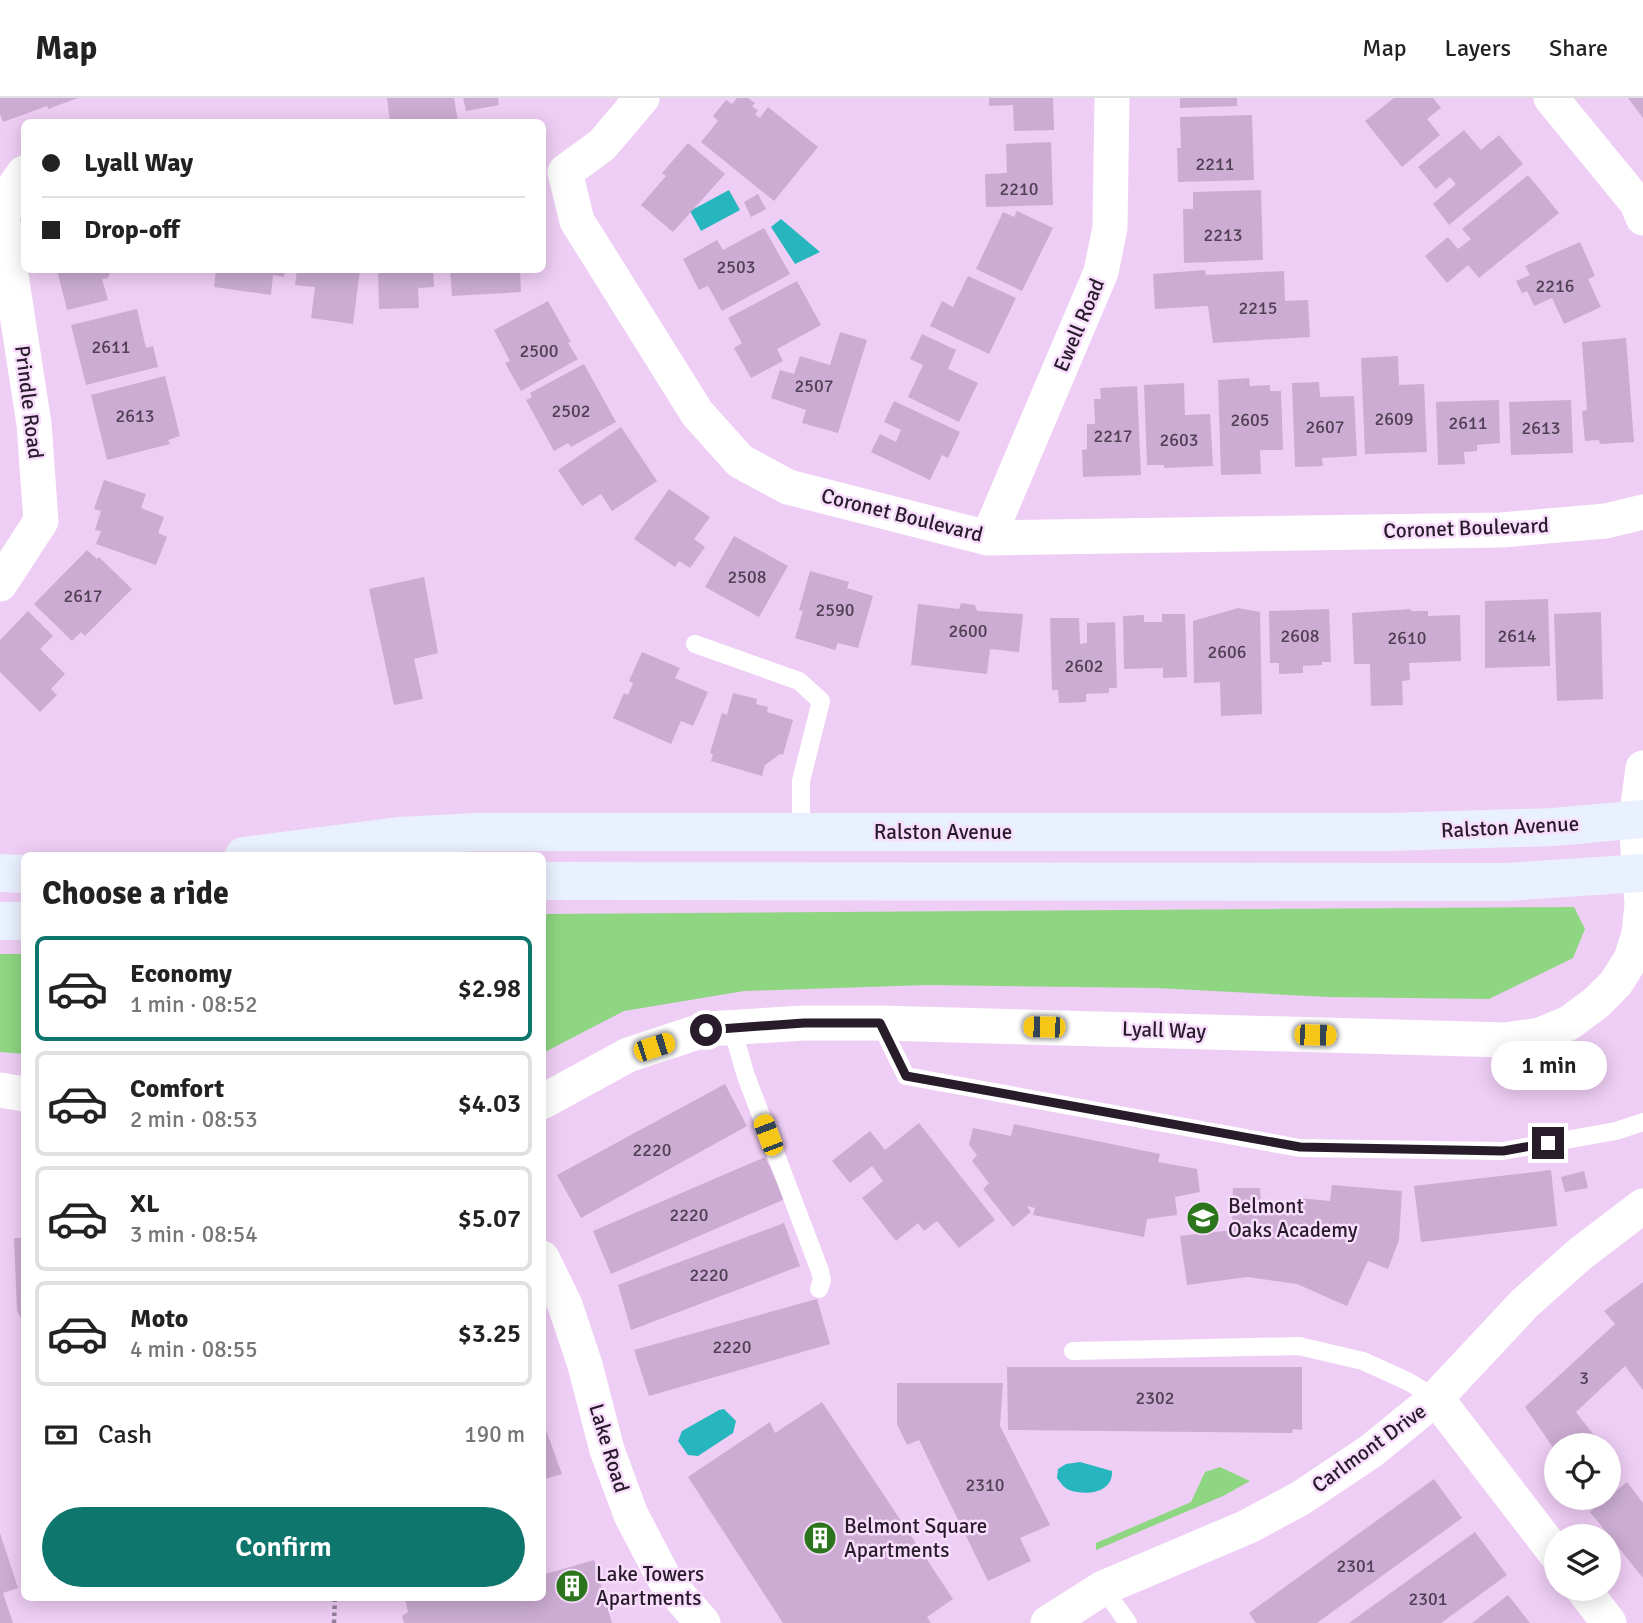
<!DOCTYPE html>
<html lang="en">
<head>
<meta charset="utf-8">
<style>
  body { margin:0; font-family:Signika,sans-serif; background:#f6f6f6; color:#222; height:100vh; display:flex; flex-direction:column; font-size:26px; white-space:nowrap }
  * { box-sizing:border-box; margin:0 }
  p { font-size:23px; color:#767676 }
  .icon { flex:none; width:38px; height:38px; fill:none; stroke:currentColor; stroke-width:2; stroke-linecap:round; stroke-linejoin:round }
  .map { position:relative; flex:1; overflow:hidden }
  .drawer { position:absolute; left:21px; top:754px; width:525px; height:749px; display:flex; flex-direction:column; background:#fff; border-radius:10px; box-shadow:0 4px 18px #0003 }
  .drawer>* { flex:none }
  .guide { position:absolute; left:21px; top:21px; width:525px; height:154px; border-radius:10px; box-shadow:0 4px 18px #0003; display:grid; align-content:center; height:154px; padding:0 21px; background:#fff }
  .controls { position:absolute; left:1544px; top:1335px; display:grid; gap:14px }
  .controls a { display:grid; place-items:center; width:77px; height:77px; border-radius:50%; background:#fff; box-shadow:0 4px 18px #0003; font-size:35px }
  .end { position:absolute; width:32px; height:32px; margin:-16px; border:9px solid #281c2b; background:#fff; box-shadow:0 0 0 4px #fff }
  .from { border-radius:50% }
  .bubble { position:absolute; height:49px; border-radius:24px; background:#fff; box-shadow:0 4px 18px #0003; font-size:23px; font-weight:600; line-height:49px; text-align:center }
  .car { position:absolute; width:21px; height:42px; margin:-21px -10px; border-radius:9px; box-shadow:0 0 5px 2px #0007; background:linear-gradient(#f5c518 24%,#345 0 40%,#f5c518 0 76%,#345 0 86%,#f5c518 0) }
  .guide b { display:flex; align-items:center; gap:24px; height:66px; font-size:26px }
  .guide b+b { border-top:2px solid #e0e0e0 }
  .guide i { width:18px; height:18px; background:#222 }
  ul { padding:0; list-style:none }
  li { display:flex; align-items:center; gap:21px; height:105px; margin:0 14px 10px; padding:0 7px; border:4px solid #e0e0e0; border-radius:10px }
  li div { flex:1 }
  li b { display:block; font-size:26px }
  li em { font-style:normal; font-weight:600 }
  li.selected { border-color:#0f766e }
  li>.icon { width:63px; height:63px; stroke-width:1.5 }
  h2 { padding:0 21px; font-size:32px; line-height:84px }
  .pay { display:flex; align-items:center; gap:18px; height:77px; padding:0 21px; font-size:26px }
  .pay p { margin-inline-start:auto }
  .primary-button { display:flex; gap:14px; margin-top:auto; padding:14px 21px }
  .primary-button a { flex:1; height:80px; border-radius:42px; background:#0f766e; color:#fff; font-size:28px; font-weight:600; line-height:80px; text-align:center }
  header { display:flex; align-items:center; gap:42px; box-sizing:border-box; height:98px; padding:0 35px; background:#fff; border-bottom:2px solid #e0e0e0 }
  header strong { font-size:33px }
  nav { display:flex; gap:38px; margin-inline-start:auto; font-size:24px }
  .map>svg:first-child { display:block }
  .green { fill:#8ed681 }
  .water { fill:#27b6be }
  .building { fill:#ccacd3 }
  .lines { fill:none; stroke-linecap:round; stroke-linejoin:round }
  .path { stroke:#967f9b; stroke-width:4.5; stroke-dasharray:3.5 3.5; stroke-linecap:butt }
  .service { stroke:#fff; stroke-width:18 }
  .minor { stroke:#fff; stroke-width:35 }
  .secondary { stroke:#eaf1fe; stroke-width:38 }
  .route { stroke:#281c2b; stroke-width:9 }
  .labels { text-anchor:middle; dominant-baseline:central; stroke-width:5; stroke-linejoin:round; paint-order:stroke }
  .number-label { font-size:18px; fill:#514055 }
  .street-label { font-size:21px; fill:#281c2b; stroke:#f8ddfd }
  .poi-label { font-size:21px; fill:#281c2b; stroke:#f8ddfd; text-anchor:start }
</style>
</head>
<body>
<header>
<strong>Map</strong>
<nav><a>Map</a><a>Layers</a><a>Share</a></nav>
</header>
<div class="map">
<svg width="1643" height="1525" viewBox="0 0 1643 1525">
  <rect width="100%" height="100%" fill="#efcef5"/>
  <path class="green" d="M1574 809 1585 831 1573 860 1489 901 1329 899 1155 890 928 887 744 893 624 913 543 955V816Z
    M0 856H24V956L0 954Z
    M1220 1369 1250 1383 1223 1398 1096 1452V1445L1191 1404 1205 1374Z"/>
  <path class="water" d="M729 92 740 112 701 133 690 113Z
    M781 121 820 154 795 166 771 129Z
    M724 1311 736 1323 733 1335 698 1358 688 1357 678 1343 682 1333 719 1312Z
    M1080 1364 1112 1373C1113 1395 1086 1398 1069 1392 1064 1390 1060 1384 1057 1380L1058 1371 1066 1366Z"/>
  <path class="building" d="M0 0H78L48 11 47 8 3 24 0 16Z
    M387 0H454L458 24H390Z
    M463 0H498L499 7 466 13Z
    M737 0H748L755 5 752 8 758 13 755 16 760 20 768 9 818 49 774 103 701 44 718 23 713 18 726 2 732 6Z
    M989 0H1053L1054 32 1014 33 1013 7 989 8Z
    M1180 0H1237V8L1180 10Z
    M1394 0H1433L1441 10 1427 21 1440 37 1402 69 1365 23Z
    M1628 0H1643V20Z
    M1252 17 1254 82 1178 84 1177 50H1181L1180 19Z
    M1464 32 1481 52 1499 37 1523 66 1449 127 1433 106 1456 86 1450 79 1436 91 1418 69Z
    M1051 44 1053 107 986 109 985 76 1007 75 1006 46Z
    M688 45 725 76 673 134 641 107 666 78 662 75Z
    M1528 77 1559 115 1479 180 1468 167 1447 185 1425 158 1448 139 1458 151 1471 141 1462 131Z
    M1261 92 1263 162 1184 165 1183 111H1193V94Z
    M758 96 766 111 751 119 744 104Z
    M1017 113 1053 130 1022 193 976 171 1003 114 1014 119Z
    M764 130 790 176 722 213 708 188 699 192 683 161 717 142 723 152Z
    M1580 144 1595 178 1588 181 1601 209 1564 226 1552 200 1534 208 1527 193 1522 195 1516 183 1530 177 1525 168Z
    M57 172H111L108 180 102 181 108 202 67 212Z
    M216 172H285L284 179 273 177 271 197 214 189Z
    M297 172H360L353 226 311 220 315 189 295 187Z
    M378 172H433L434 189 418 190 419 210 379 211Z
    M450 172H520L521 194 452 198Z
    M1205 172 1206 177 1284 173 1285 203 1308 202 1310 239 1213 245 1208 208 1155 211 1153 176Z
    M968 178 1016 200 989 256 930 228 942 203 953 209Z
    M797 183 821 227 777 251 783 263 751 280 734 250 742 245 728 220Z
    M548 203 571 244 568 245 578 261 521 293 505 265 510 263 494 232Z
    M137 211 146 250 153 248 158 269 86 287 71 227Z
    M840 234 867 242 838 335 802 325 806 312 771 300 780 272 794 276 800 258 830 267Z
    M922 236 956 252 948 271 978 285 959 324 908 299 923 267 910 261Z
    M1626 240 1634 344 1600 346 1599 342 1585 343 1582 313 1587 312 1582 244Z
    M1398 258 1399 287 1424 286 1427 354 1365 356 1361 260Z
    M584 266 616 324 571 349 568 345 554 353 526 302 532 299 530 295Z
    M165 278 180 338 168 342 170 346 107 362 91 297Z
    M1249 280 1250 288 1270 287V293H1281L1283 352H1260L1261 376 1221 377 1218 282Z
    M1319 284 1320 299 1354 298 1357 358 1322 360 1323 368 1295 369 1292 285Z
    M1184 285 1185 317 1210 316 1213 368 1164 370V367H1147L1144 287Z
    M1137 288 1141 377 1083 379 1082 352 1087 351V326H1095L1094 301H1101L1100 290Z
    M1499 302 1500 345 1477 347V353L1464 354 1465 366 1438 367 1436 304Z
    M1571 302 1573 355 1511 357 1509 304Z
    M894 303 960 334 948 360 942 357 930 382 871 354 880 336 896 344 901 332 884 324Z
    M621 329 657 383 612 413 601 396 582 408 558 372Z
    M104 382 146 396 141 410 164 419 158 435 167 439 156 467 96 446 101 433 95 432 101 413 94 411Z
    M669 391 710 419 694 441 705 449 690 470 679 463 675 469 634 441Z
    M734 438 788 468 759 519 705 489Z
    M87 452 97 461 99 459 132 491 85 538 81 534 72 543 34 506Z
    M810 473 849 484 847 490 873 498 858 550 838 545 835 552 795 540 803 513 799 512Z
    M424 479 438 555 414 561 423 601 394 607 369 491Z
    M1548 501 1550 568 1485 570V503Z
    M961 505 975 507 977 513 1023 516 1019 554 990 551 987 576 911 567 918 506 959 511Z
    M1238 510 1260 514 1262 616 1221 618 1220 584 1194 585 1193 523Z
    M1329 511 1331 564H1322V567L1303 568V575L1279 576V565H1270L1269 513Z
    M1411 511V513H1428V518L1460 517 1461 563 1409 565 1410 582 1402 583 1403 607 1371 608 1370 566H1354L1352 515Z
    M28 513 53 538 40 551 65 576 51 591 57 597 40 614 0 574V542Z
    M1601 514 1603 601 1557 603 1554 516Z
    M1162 516H1185L1187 579 1163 580V570L1124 571 1123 518 1144 517V524H1162Z
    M1050 520H1079L1080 546 1087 545V525L1115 524 1117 590H1109V595L1086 596V604L1059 605 1058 592H1052Z
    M642 554 680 570 675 580 708 594 693 628 681 623 671 646 613 620 624 595 628 597 633 585 629 583Z
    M733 595 757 601 756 606 768 609 767 614 793 622 783 657 780 656 765 667 762 678 711 663 713 656 710 655 722 615 727 617Z
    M725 986 747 1028 581 1120 557 1077Z
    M919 1025 995 1122 959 1150 937 1123 924 1133 918 1125 896 1143 862 1100 883 1083 872 1068 850 1085 832 1063 870 1033 885 1052Z
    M1014 1026 1160 1056 1158 1064 1197 1071 1200 1094 1175 1099 1177 1117 1147 1121 1144 1139 1033 1117 1035 1110 1027 1108 1031 1114 1013 1129 983 1091 989 1085 972 1063 977 1057 969 1047 973 1030 1011 1038Z
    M765 1059 785 1101 611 1176 593 1133Z
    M1551 1072 1557 1128 1421 1144 1414 1088Z
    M1584 1073 1588 1090 1565 1094 1561 1079Z
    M1332 1087 1402 1093 1399 1142 1388 1171 1368 1163 1347 1208 1297 1186 1247 1179 1187 1187 1180 1138 1232 1132 1233 1090H1260L1261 1106 1298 1110 1299 1100 1330 1103Z
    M784 1125 800 1168 631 1232 618 1187Z
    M14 1140H24V1226L17 1213Z
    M1643 1184V1292L1625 1268 1576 1314 1602 1348H1556V1354L1525 1309 1615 1226 1604 1213Z
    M817 1201 830 1246 649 1298 634 1252Z
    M1007 1269H1302V1332L1293 1331 1292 1335 1008 1332Z
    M897 1285H1003L1000 1328 1050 1427 1020 1440 1031 1463 988 1483 919 1342 907 1347 897 1326Z
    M822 1304 953 1501 927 1519 931 1525H783L688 1379 770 1324 775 1335Z
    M542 1321 562 1376 542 1382Z
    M1434 1381 1462 1420 1317 1525H1256L1249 1515Z
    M1627 1384 1643 1405V1480L1590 1414Z
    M1475 1434 1507 1477 1441 1525H1349Z
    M0 1435 18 1490 3 1495 13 1525H0Z
    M594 1462 612 1525H404L402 1518 408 1514 405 1500H542V1477Z
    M1508 1497 1530 1525H1472Z"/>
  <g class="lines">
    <path class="path" d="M334 1525 335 1500"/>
    <path class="service" d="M695 546 799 583 821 603 801 683V734
      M880 925 906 978 1300 1050 1503 1053 1616 1033 1643 1024
      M732 930 746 978 820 1173 822 1182 819 1191
      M1073 1253 1299 1248 1363 1263 1407 1283 1436 1300
      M1103 1490 1128 1525"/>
    <path class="minor" d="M1551 0 1637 105 1643 120
      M565 74 577 123 697 315 740 363 788 389 988 440 1501 432 1606 423 1643 414
      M565 74 602 47 642 0
      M988 440 1101 174 1110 130 1112 0
      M0 486 41 423 34 326 2 119 15 88 24 75
      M0 992 24 996
      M542 1004 628 957 707 931 804 925H880L1506 942 1540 937 1569 925 1596 905 1616 885 1631 861 1639 836 1642 806 1636 722 1643 670
      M542 1160 565 1207 585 1267 607 1352 631 1417 665 1482 703 1525
      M1436 1300 1556 1456
      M1583 1491 1609 1525
      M1048 1525 1103 1490 1247 1429 1301 1400 1371 1353 1436 1300 1525 1205 1580 1156 1643 1108"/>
    <path class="secondary" d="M244 758 399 738 479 734H1386L1554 729 1643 721
      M0 775 24 776
      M542 783 1506 784 1643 775
      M0 823H24"/>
  </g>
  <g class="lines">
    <path class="route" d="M706 932 804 925H880L906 978 1300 1049 1503 1053 1548 1045"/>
  </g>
  <defs>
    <symbol id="school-disc" viewBox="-11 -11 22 22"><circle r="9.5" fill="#2b761c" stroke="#f8ddfd"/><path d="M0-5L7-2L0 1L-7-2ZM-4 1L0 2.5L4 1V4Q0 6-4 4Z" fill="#fff"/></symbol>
    <symbol id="building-disc" viewBox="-11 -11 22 22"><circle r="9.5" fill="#2b761c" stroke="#f8ddfd"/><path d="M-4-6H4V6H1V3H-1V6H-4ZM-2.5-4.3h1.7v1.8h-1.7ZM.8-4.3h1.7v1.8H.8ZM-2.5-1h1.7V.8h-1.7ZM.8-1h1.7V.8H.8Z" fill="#fff"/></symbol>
  </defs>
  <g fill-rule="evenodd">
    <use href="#school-disc" x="1184" y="1101" width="38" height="38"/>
    <use href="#building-disc" x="801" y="1421" width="38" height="38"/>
    <use href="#building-disc" x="553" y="1469" width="38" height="38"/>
  </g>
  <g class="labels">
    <g class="number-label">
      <text x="1215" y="66">2211</text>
      <text x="1019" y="91">2210</text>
      <text x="1223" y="137">2213</text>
      <text x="736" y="169">2503</text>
      <text x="1555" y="188">2216</text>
      <text x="1258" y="210">2215</text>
      <text x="111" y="249">2611</text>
      <text x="539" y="253">2500</text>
      <text x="814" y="288">2507</text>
      <text x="571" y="313">2502</text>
      <text x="135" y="318">2613</text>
      <text x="1394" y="321">2609</text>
      <text x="1250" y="322">2605</text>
      <text x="1468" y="325">2611</text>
      <text x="1325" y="329">2607</text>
      <text x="1541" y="330">2613</text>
      <text x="1113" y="338">2217</text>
      <text x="1179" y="342">2603</text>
      <text x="747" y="479">2508</text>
      <text x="83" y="498">2617</text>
      <text x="835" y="512">2590</text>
      <text x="968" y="533">2600</text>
      <text x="1300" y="538">2608</text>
      <text x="1517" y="538">2614</text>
      <text x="1407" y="540">2610</text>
      <text x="1227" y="554">2606</text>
      <text x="1084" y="568">2602</text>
      <text x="652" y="1052">2220</text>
      <text x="689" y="1117">2220</text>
      <text x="709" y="1177">2220</text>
      <text x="732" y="1249">2220</text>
      <text x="1584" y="1280">3</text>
      <text x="1155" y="1300">2302</text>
      <text x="985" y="1387">2310</text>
      <text x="1356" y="1468">2301</text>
      <text x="1428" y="1501">2301</text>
    </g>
    <g class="street-label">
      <text transform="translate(1079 227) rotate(-67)">Ewell Road</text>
      <text transform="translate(29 304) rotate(83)">Prindle Road</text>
      <text transform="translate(902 417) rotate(14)">Coronet Boulevard</text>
      <text transform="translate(1466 430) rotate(-2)">Coronet Boulevard</text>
      <text transform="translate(1510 729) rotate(-3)">Ralston Avenue</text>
      <text x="943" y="734">Ralston Avenue</text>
      <text transform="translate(1164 932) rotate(2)">Lyall Way</text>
      <text transform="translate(609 1350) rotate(73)">Lake Road</text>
      <text transform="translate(1369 1350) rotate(-36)">Carlmont Drive</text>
    </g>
    <g class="poi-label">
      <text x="1228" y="1108">Belmont<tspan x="1228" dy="24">Oaks Academy</tspan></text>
      <text x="844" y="1428">Belmont Square<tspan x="844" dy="24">Apartments</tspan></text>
      <text x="596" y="1476">Lake Towers<tspan x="596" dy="24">Apartments</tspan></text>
    </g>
  </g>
</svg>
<div class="controls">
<a><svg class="icon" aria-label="locate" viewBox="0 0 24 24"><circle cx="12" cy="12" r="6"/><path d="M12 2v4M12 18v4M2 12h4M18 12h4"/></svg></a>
<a><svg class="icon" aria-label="layers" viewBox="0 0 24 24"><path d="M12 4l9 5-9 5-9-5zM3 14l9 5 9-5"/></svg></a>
</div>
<i class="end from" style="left:706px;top:932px"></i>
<i class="end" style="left:1548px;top:1045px"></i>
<div class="bubble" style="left:1491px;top:943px;width:116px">1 min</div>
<i class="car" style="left:1044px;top:929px;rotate:271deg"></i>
<i class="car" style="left:1315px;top:937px;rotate:91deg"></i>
<i class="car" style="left:654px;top:949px;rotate:72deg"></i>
<i class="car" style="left:768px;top:1037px;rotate:339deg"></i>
<div class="guide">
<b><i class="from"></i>Lyall Way</b>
<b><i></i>Drop-off</b>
</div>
<section class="drawer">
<h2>Choose a ride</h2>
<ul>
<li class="selected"><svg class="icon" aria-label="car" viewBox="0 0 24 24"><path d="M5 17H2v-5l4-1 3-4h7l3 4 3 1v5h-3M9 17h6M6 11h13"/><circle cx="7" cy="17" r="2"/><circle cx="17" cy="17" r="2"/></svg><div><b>Economy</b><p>1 min · 08:52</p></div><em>$2.98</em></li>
<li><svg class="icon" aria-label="car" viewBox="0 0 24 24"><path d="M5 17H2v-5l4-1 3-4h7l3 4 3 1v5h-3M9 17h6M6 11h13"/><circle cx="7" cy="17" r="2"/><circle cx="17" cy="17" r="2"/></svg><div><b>Comfort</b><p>2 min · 08:53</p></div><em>$4.03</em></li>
<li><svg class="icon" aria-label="car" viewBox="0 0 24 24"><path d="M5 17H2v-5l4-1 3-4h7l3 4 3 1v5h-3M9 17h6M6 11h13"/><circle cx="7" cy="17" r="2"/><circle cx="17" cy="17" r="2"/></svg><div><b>XL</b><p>3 min · 08:54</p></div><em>$5.07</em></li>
<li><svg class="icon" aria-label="car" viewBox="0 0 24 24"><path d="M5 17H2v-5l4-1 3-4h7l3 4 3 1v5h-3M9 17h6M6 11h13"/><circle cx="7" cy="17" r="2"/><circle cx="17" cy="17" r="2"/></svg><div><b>Moto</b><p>4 min · 08:55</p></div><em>$3.25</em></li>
</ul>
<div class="pay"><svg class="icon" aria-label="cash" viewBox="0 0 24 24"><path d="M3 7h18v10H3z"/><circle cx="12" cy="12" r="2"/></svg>Cash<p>190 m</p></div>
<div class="primary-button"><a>Confirm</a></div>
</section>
</div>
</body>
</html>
